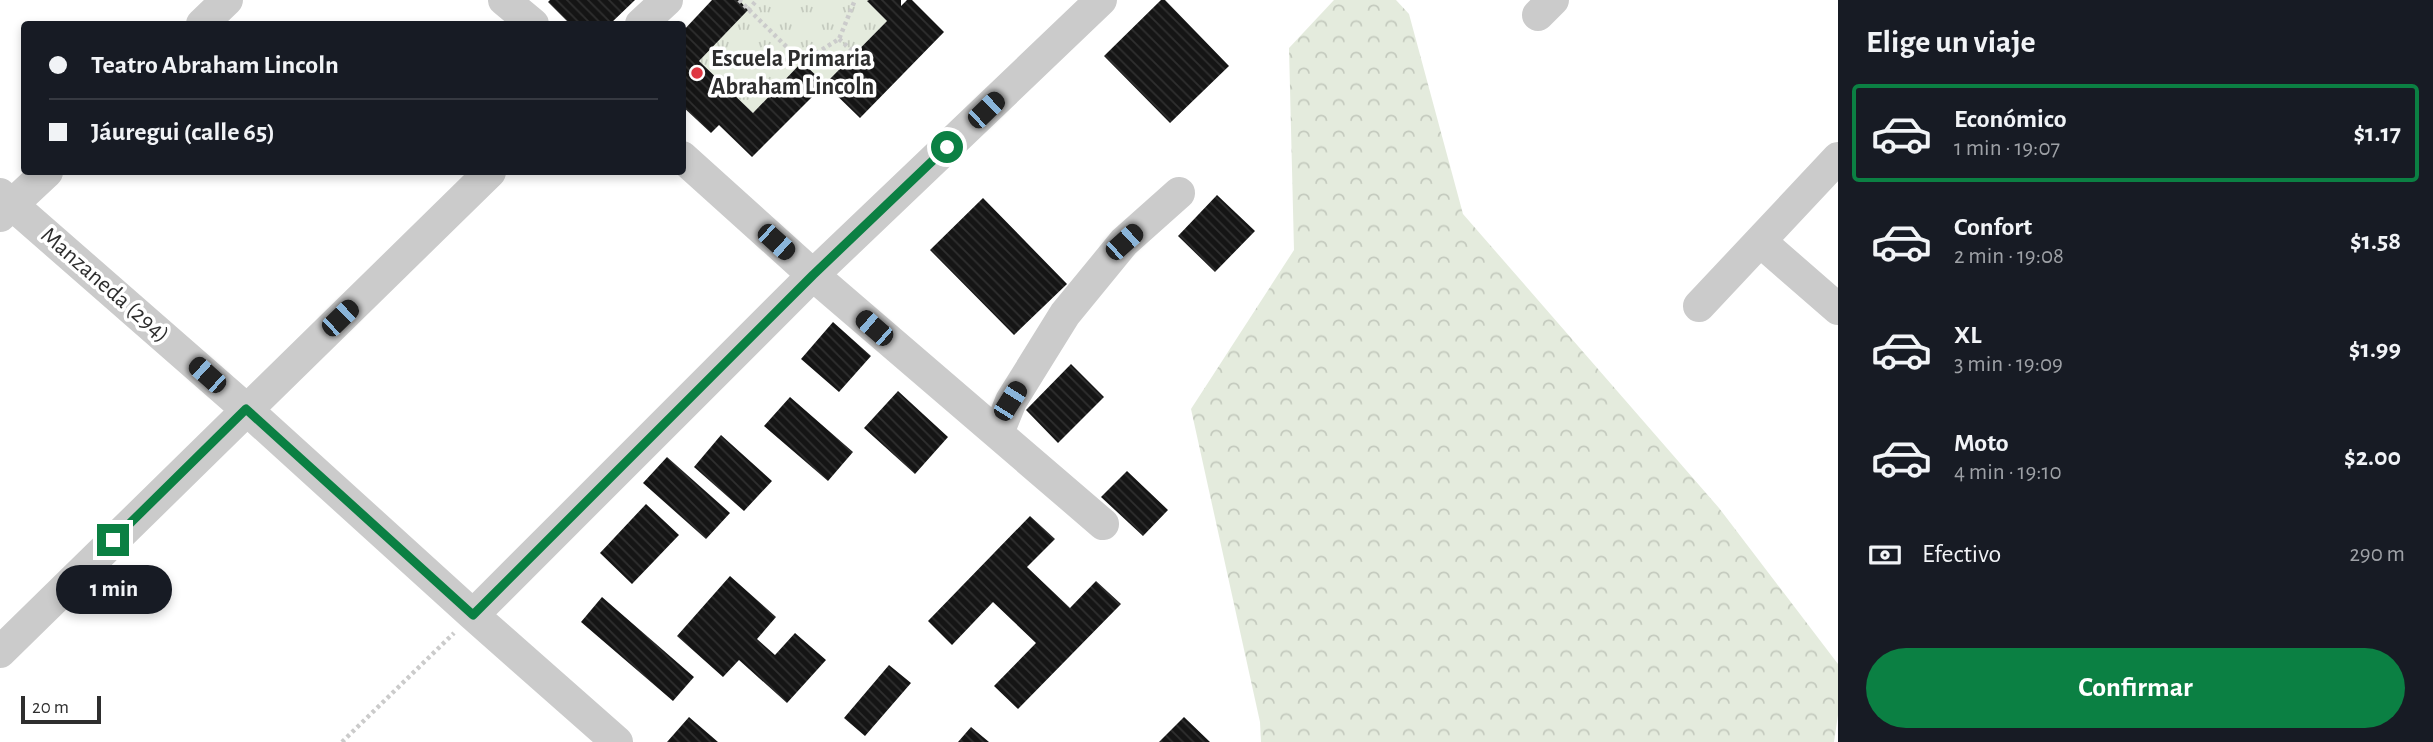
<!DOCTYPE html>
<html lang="es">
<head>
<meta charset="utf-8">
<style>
  body { margin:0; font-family:"Alegreya Sans",sans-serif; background:#20242c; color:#f1f3f6; height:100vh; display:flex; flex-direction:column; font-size:26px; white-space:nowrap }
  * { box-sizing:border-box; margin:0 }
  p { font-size:23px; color:#9ea1a6 }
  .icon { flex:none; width:38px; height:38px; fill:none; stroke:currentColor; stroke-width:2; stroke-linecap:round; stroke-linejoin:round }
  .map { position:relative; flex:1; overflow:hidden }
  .sheet { display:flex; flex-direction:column; background:#171b24; width:595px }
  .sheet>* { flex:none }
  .guide { position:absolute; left:21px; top:21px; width:665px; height:154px; border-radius:7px; box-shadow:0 4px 10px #0003; display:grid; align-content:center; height:154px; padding:0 28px; background:#171b24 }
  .scale { position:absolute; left:21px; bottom:18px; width:80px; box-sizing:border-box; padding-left:7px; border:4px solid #2e2e2e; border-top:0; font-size:19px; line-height:24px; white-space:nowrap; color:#2e2e2e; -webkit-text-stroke:5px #fff; paint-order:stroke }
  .end { position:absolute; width:32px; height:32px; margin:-16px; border:9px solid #0b8043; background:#fff; box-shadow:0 0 0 4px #fff }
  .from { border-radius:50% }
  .bubble { position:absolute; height:49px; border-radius:24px; background:#171b24; box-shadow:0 4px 10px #0003; font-size:23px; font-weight:600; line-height:49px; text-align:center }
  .car { position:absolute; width:21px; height:42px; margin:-21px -10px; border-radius:9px; box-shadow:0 0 5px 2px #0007; background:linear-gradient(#222 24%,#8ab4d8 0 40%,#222 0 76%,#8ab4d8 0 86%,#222 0) }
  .guide b { display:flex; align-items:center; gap:24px; height:66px; font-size:26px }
  .guide b+b { border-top:2px solid #363941 }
  .guide i { width:18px; height:18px; background:#f1f3f6 }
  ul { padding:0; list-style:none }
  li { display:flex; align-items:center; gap:21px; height:98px; margin:0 14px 10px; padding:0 14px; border:4px solid transparent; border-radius:7px }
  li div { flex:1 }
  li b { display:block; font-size:26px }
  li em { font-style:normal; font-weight:600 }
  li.active { border-color:#0b8043 }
  li>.icon { width:63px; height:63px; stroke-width:1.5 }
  h2 { padding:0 28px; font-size:32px; line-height:84px }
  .pay { display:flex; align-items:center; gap:18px; height:77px; padding:0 28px; font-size:26px }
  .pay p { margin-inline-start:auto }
  .primary-button { display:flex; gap:14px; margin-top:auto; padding:14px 28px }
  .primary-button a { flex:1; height:80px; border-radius:42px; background:#0b8043; color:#fff; font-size:28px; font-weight:600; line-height:80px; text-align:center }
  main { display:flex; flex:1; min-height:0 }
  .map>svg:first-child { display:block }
  .grass { fill:url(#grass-tufts) }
  .forest { fill:url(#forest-crowns) }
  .building { fill:url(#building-back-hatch) }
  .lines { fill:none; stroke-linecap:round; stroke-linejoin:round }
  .path { stroke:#cbcbcb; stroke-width:4.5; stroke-dasharray:3.5 3.5; stroke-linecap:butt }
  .minor { stroke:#cbcbcb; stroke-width:32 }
  .route { stroke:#0b8043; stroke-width:9 }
  .poi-dot { fill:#df3742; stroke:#fff; stroke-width:2.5 }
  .labels { text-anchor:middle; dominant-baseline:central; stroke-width:7; stroke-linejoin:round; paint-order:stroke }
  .poi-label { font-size:24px; font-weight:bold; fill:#2e2e2e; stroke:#fff; text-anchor:start }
  .street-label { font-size:24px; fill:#2e2e2e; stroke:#fff }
</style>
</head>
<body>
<main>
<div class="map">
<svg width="1838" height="742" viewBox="0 0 1838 742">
  <defs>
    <pattern id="grass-tufts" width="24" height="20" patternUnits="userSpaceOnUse" patternTransform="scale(1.75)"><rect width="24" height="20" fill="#e4ebdd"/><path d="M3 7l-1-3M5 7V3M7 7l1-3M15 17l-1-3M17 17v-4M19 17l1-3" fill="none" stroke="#c4cabe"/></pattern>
    <pattern id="forest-crowns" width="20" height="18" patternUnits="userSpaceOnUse" patternTransform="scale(1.75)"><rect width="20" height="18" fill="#e4ebdd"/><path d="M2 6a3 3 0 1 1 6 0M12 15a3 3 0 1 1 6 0" fill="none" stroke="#c4cabe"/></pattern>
    <pattern id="building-back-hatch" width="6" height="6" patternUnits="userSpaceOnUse" patternTransform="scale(1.75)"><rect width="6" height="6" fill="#151515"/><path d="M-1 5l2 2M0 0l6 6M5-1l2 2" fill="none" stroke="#2f2f2f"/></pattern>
  </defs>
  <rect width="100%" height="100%" fill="#fff"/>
  <path class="grass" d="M739 0H869L868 2 887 21 825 84 802 62 753 113 699 61 748 10Z"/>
  <path class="forest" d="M1334 0H1396L1409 14 1463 214 1719 508 1838 664V715L1834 742H1261L1260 722 1191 409 1294 250 1289 48Z"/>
  <path class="building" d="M550 0H635L610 24H570L548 2Z
    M712 0H739L748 10 699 61 753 113 802 62 825 84 752 157 719 125 711 133 682 106V96L686 92 682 88V32Z
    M869 0H901V6L907 0H912L944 32 860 118 825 84 887 21 867 1Z
    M1161 0H1165L1229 66 1170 123 1104 56Z
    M1217 195 1255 231 1215 272 1178 236Z
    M983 198 1067 284 1014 335 930 250Z
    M833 322 871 356 839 392 801 359Z
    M1071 364 1104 397 1058 443 1026 410Z
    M898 391 948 437 915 474 864 428Z
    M790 397 853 452 828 481 764 426Z
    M721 435 772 481 744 511 694 467Z
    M667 457 730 513 706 539 643 483Z
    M1127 471 1168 510 1143 536 1101 497Z
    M646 504 679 535 632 584 600 553Z
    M1030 516 1055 539 1027 567 1070 608 1096 581 1121 604 1018 709 994 686 1036 643 993 602 952 645 928 621Z
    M730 576 776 617 757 639 775 655 795 633 826 660 787 703 739 660 723 677 677 636Z
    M602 597 694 677 673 701 581 622Z
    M889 665 911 683 865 736 844 718Z
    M689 717 718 742H667Z
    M1184 717 1210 742H1159Z
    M971 727 989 742H958Z"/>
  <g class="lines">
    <path class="path" d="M739 0 802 62 839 39 855 0
      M748 10 757 0
      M839 39 855 53
      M342 742 454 633"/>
    <path class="minor" d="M504 0 533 24
      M1538 15 1553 0
      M202 24 227 0
      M641 24 667 0
      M682 157 813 275 1103 524
      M0 194 246 409 473 615 617 742
      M0 216 47 172
      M1760 241 1838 309
      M1699 306 1838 158
      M998 433 1011 401 1065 314 1124 242 1179 193
      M473 615 813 275 1101 0
      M0 652 490 172"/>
  </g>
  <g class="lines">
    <path class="route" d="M113 540 246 409 473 615 813 275 947 147"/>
  </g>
  <circle class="poi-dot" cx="697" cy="73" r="7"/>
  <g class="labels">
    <g class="poi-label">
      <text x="711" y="59">Escuela Primaria<tspan x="711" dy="28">Abraham Lincoln</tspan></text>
    </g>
    <g class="street-label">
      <text transform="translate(105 285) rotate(41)">Manzaneda (294)</text>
    </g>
  </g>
</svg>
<div class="scale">20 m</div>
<i class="end from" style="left:947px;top:147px"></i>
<i class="end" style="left:113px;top:540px"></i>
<div class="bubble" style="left:56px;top:565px;width:116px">1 min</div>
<i class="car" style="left:986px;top:110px;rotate:46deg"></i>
<i class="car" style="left:776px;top:242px;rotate:132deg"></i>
<i class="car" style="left:1124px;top:242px;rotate:48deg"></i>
<i class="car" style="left:340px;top:318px;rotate:46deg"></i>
<i class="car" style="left:874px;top:328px;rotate:311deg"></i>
<i class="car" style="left:207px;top:375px;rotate:312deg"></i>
<i class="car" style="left:1010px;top:401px;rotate:32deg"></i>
<div class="guide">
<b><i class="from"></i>Teatro Abraham Lincoln</b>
<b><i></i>Jáuregui (calle 65)</b>
</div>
</div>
<section class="sheet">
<h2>Elige un viaje</h2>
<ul>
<li class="active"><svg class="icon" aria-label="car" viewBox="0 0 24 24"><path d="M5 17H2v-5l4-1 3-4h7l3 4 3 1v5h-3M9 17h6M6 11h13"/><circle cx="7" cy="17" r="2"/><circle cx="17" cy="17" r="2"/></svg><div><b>Económico</b><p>1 min · 19:07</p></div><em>$1.17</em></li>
<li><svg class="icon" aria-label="car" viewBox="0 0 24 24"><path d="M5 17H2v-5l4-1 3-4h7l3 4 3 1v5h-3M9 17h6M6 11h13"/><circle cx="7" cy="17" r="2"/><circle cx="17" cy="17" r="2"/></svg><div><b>Confort</b><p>2 min · 19:08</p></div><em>$1.58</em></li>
<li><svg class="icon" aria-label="car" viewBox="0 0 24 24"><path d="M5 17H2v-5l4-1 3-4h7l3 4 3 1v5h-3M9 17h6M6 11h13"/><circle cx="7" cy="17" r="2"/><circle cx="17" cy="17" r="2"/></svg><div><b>XL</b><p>3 min · 19:09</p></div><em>$1.99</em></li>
<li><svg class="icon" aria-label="car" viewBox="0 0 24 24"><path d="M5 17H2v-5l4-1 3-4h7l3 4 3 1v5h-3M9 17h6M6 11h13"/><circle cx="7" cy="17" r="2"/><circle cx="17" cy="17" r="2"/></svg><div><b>Moto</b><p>4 min · 19:10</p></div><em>$2.00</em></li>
</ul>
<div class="pay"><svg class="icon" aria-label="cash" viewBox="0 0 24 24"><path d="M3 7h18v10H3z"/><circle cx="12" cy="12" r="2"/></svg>Efectivo<p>290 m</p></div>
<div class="primary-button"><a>Confirmar</a></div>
</section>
</main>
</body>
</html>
